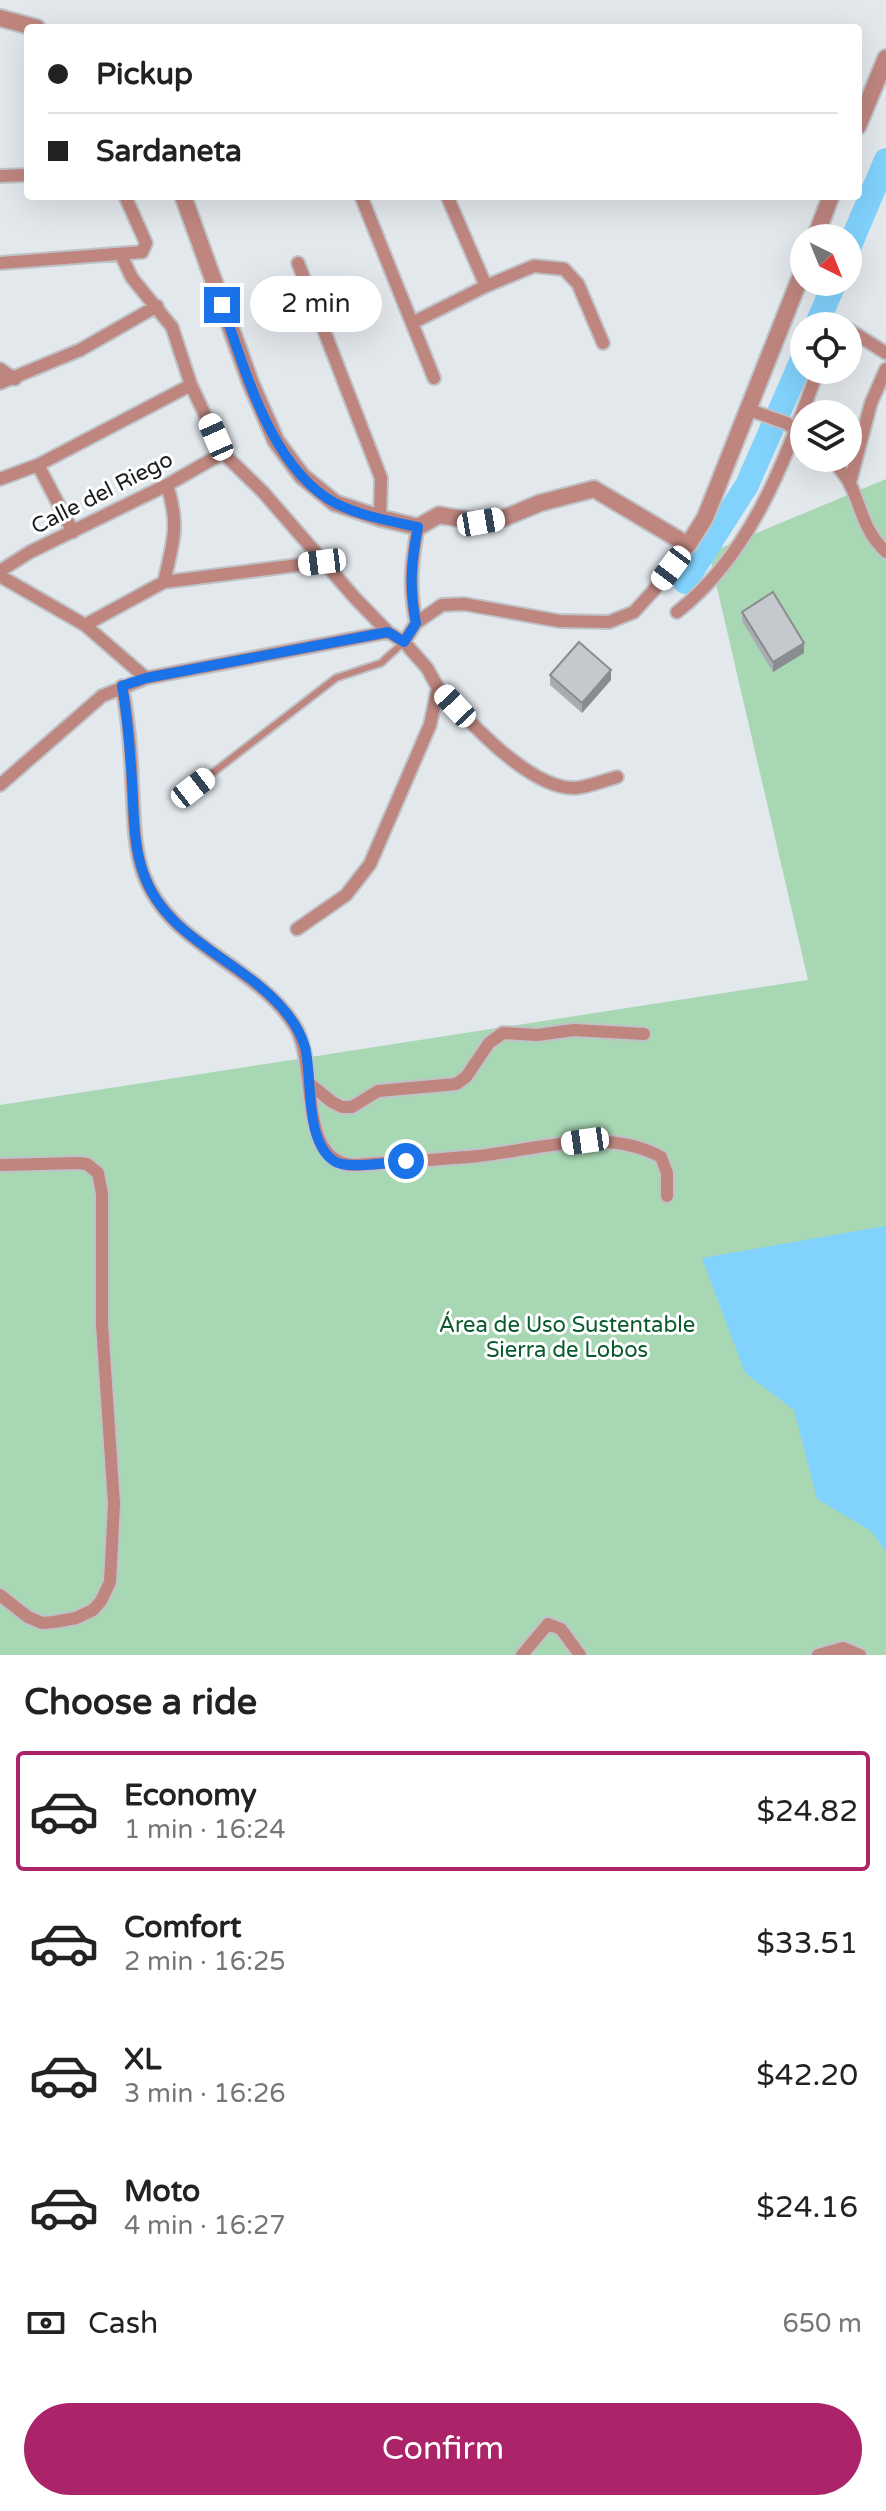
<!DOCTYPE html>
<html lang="en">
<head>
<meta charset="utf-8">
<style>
  body { margin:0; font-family:"Varela Round",sans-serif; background:#f2f2f2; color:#222; height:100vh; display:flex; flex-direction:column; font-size:30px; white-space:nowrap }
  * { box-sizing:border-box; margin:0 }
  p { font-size:26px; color:#767676 }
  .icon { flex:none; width:44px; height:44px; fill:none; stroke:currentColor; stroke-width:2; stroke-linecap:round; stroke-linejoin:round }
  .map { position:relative; height:1655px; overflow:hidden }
  .details { display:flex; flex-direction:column; background:#fff; flex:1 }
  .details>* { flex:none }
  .top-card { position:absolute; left:24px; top:24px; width:838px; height:176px; border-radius:8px; box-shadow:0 8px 32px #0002; display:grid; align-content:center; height:176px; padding:0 24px; background:#fff }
  .needle { width:52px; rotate:137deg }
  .fabs { position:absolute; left:790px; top:224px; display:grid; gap:16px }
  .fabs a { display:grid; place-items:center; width:72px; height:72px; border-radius:50%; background:#fff; box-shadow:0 8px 32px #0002; font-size:40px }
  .end { position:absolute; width:36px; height:36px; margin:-18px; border:10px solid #1a73e8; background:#fff; box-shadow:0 0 0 4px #fff }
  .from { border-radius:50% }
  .bubble { position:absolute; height:56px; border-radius:28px; background:#fff; box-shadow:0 8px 32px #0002; font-size:26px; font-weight:600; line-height:56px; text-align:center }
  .car { position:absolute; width:24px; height:48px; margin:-24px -12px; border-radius:10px; box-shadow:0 0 6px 2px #0007; background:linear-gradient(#fff 24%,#345 0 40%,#fff 0 76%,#345 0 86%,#fff 0) }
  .top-card b { display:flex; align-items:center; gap:28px; height:76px; font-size:30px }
  .top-card b+b { border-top:2px solid #e0e0e0 }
  .top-card i { width:20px; height:20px; background:#222 }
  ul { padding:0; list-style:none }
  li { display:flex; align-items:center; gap:24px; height:120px; margin:0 16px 12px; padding:0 8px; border:4px solid transparent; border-radius:8px }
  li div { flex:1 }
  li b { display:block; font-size:30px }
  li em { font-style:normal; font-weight:600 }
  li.active { border-color:#ab2469 }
  li>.icon { width:72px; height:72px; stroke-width:1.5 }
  h2 { padding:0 24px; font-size:36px; line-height:96px }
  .pay { display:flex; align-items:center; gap:20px; height:88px; padding:0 24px; font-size:30px }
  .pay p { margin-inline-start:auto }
  .cta { display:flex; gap:16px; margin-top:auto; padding:16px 24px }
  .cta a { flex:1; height:92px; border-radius:48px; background:#ab2469; color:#fff; font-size:32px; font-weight:600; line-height:92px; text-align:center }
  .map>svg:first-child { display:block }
  .green { fill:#a8d7b4 }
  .water { fill:#81d2fc }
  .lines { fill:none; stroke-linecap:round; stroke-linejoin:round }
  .river { stroke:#81d2fc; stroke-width:24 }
  .service-casing { stroke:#bfc3c8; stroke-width:10 }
  .minor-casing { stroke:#bfc3c8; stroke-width:16 }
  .tertiary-casing { stroke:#bfc3c8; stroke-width:20 }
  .service { stroke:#bf867f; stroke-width:6 }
  .minor { stroke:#bf867f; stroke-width:12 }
  .tertiary { stroke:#bf867f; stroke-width:16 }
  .wall { fill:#a9adb1 }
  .shaded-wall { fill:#898d90 }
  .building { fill:#c4c9ce; stroke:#898d90; stroke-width:2 }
  .route { stroke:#1a73e8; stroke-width:10 }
  .labels { text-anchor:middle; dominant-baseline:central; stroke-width:6; stroke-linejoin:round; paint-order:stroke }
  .street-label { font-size:22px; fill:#1a1c1d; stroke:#fff }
  .park-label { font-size:22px; fill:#095b2e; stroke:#fff }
</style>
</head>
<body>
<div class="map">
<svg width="886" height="1655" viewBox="0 0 886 1655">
  <rect width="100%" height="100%" fill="#e3e8ed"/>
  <path class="green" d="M886 479V1655H0V1105L808 980 709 553Z"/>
  <path class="water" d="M886 1226V1552L871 1531 817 1499 794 1410 745 1373 702 1258Z"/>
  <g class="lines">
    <path class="river" d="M848 250 886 160
      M816 326 835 282
      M685 582 747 485 804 355"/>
    <defs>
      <path id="service" d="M193 788 336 678 381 663 404 642"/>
      <path id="minor" d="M0 176 28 175
        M361 196 434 378
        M447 196 486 286
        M121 255 132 278 172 327 191 385 223 453 263 492 355 598 388 632 404 642 427 668 438 688 430 725 370 864 346 895 297 929
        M0 263 142 252 146 243 125 196
        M298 263 381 478 380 518
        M412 323 486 286 534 266 564 269 578 284 603 343
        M848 329 886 353
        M0 369 15 379
        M0 383 80 350 157 306
        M747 409 786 423 804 435
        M831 458C837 466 846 475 850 484 863 511 863 530 886 552
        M38 465 73 532
        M0 479 38 465 191 385
        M850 482 871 403 886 369
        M0 571 30 552 167 485 223 453
        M0 576 85 625 146 678
        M164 582C173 542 180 526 167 485
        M677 612C753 553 786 457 818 370
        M416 623 442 605 464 604 559 621 609 622 634 612 653 591 688 545
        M85 625 164 582 322 562
        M404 642 416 623C409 587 411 563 418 527
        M122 686C128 718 131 750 132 783 134 812 133 845 143 873 169 947 256 963 295 1026 319 1064 296 1163 354 1165 395 1162 437 1160 478 1156 537 1150 605 1126 661 1157L667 1173V1196
        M438 688C468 720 529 789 575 788 589 787 605 780 617 777
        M0 785 102 696 146 678 388 632
        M311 1085 332 1102 342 1107H352L378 1091 456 1084 466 1077 489 1043 503 1033 537 1035 574 1030 644 1034
        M0 1165 79 1163 87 1164 98 1173 102 1194V1324L114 1504 110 1582 101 1601 93 1610 76 1618 54 1622 42 1623 28 1617 0 1595
        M522 1655 548 1624 561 1629 580 1655
        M818 1655 843 1648 860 1655"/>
      <path id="tertiary" d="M0 18 37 28
        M858 126 886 58
        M183 196 251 384 276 441 302 476 335 503 380 518 418 527 439 515 481 522 504 518 540 503 594 489 688 545 705 518 804 268
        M815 238 831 196"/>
    </defs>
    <use href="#service" class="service-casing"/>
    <use href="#minor" class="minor-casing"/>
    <use href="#tertiary" class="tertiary-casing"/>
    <use href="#service" class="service"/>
    <use href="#minor" class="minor"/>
    <use href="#tertiary" class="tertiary"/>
  </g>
  <path class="wall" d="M742 612 804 653 773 672 742 621Z
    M550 675 611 680 582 713 550 685Z"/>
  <path class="shaded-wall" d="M804 643V653L773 672V662Z
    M611 670V680L582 713V703Z"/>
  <path class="building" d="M773 592 804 643 773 662 742 612Z
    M579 642 611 670 582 703 550 675Z"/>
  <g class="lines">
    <path class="route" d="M222 305C246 371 270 467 335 503 360 516 391 521 418 527 411 563 409 587 416 623L404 642 388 632 146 678 122 686C128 718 130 749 132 782 134 812 133 844 143 872 166 942 246 960 288 1015 295 1024 301 1035 305 1047 313 1079 304 1140 334 1161 346 1170 390 1162 406 1161"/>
  </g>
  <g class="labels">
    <g class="street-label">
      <text transform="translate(102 493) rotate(-27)">Calle del Riego</text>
    </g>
    <g class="park-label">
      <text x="567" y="1325">Área de Uso Sustentable<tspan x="567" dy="25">Sierra de Lobos</tspan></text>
    </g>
  </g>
</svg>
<div class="fabs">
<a><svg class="needle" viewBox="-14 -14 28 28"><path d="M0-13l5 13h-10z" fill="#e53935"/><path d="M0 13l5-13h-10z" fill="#767676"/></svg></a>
<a><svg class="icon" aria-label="locate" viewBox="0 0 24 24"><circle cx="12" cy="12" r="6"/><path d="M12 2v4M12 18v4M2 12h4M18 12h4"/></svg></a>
<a><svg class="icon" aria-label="layers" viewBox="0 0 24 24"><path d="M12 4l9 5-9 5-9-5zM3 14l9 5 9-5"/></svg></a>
</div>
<i class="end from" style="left:406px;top:1161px"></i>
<i class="end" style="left:222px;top:305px"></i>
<div class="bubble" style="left:250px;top:276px;width:132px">2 min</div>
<i class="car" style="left:216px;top:437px;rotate:336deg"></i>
<i class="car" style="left:481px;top:522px;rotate:80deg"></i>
<i class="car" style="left:322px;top:562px;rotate:263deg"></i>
<i class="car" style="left:671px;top:568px;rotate:217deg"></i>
<i class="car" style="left:455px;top:706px;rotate:317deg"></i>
<i class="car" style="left:193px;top:788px;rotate:52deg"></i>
<i class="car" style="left:585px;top:1141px;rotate:262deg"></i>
<div class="top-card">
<b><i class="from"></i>Pickup</b>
<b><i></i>Sardaneta</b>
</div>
</div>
<section class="details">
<h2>Choose a ride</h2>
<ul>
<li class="active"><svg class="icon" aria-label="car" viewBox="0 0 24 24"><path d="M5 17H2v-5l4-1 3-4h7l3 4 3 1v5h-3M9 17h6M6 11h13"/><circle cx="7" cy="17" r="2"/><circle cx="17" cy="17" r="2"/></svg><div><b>Economy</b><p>1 min · 16:24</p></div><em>$24.82</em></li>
<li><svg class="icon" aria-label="car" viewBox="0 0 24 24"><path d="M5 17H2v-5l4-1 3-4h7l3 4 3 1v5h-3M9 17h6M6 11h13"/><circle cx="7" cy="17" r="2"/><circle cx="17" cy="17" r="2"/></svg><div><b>Comfort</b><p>2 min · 16:25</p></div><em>$33.51</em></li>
<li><svg class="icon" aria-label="car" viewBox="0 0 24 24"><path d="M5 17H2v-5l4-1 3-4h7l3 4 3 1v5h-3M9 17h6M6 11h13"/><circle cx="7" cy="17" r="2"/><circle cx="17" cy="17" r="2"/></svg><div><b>XL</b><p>3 min · 16:26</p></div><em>$42.20</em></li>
<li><svg class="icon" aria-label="car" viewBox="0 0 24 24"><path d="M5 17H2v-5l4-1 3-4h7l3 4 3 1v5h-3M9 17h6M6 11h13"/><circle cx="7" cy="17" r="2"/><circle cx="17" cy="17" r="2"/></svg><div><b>Moto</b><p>4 min · 16:27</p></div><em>$24.16</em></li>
</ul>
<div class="pay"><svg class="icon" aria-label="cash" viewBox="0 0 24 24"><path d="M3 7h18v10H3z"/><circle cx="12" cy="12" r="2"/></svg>Cash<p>650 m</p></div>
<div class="cta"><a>Confirm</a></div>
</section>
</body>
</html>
